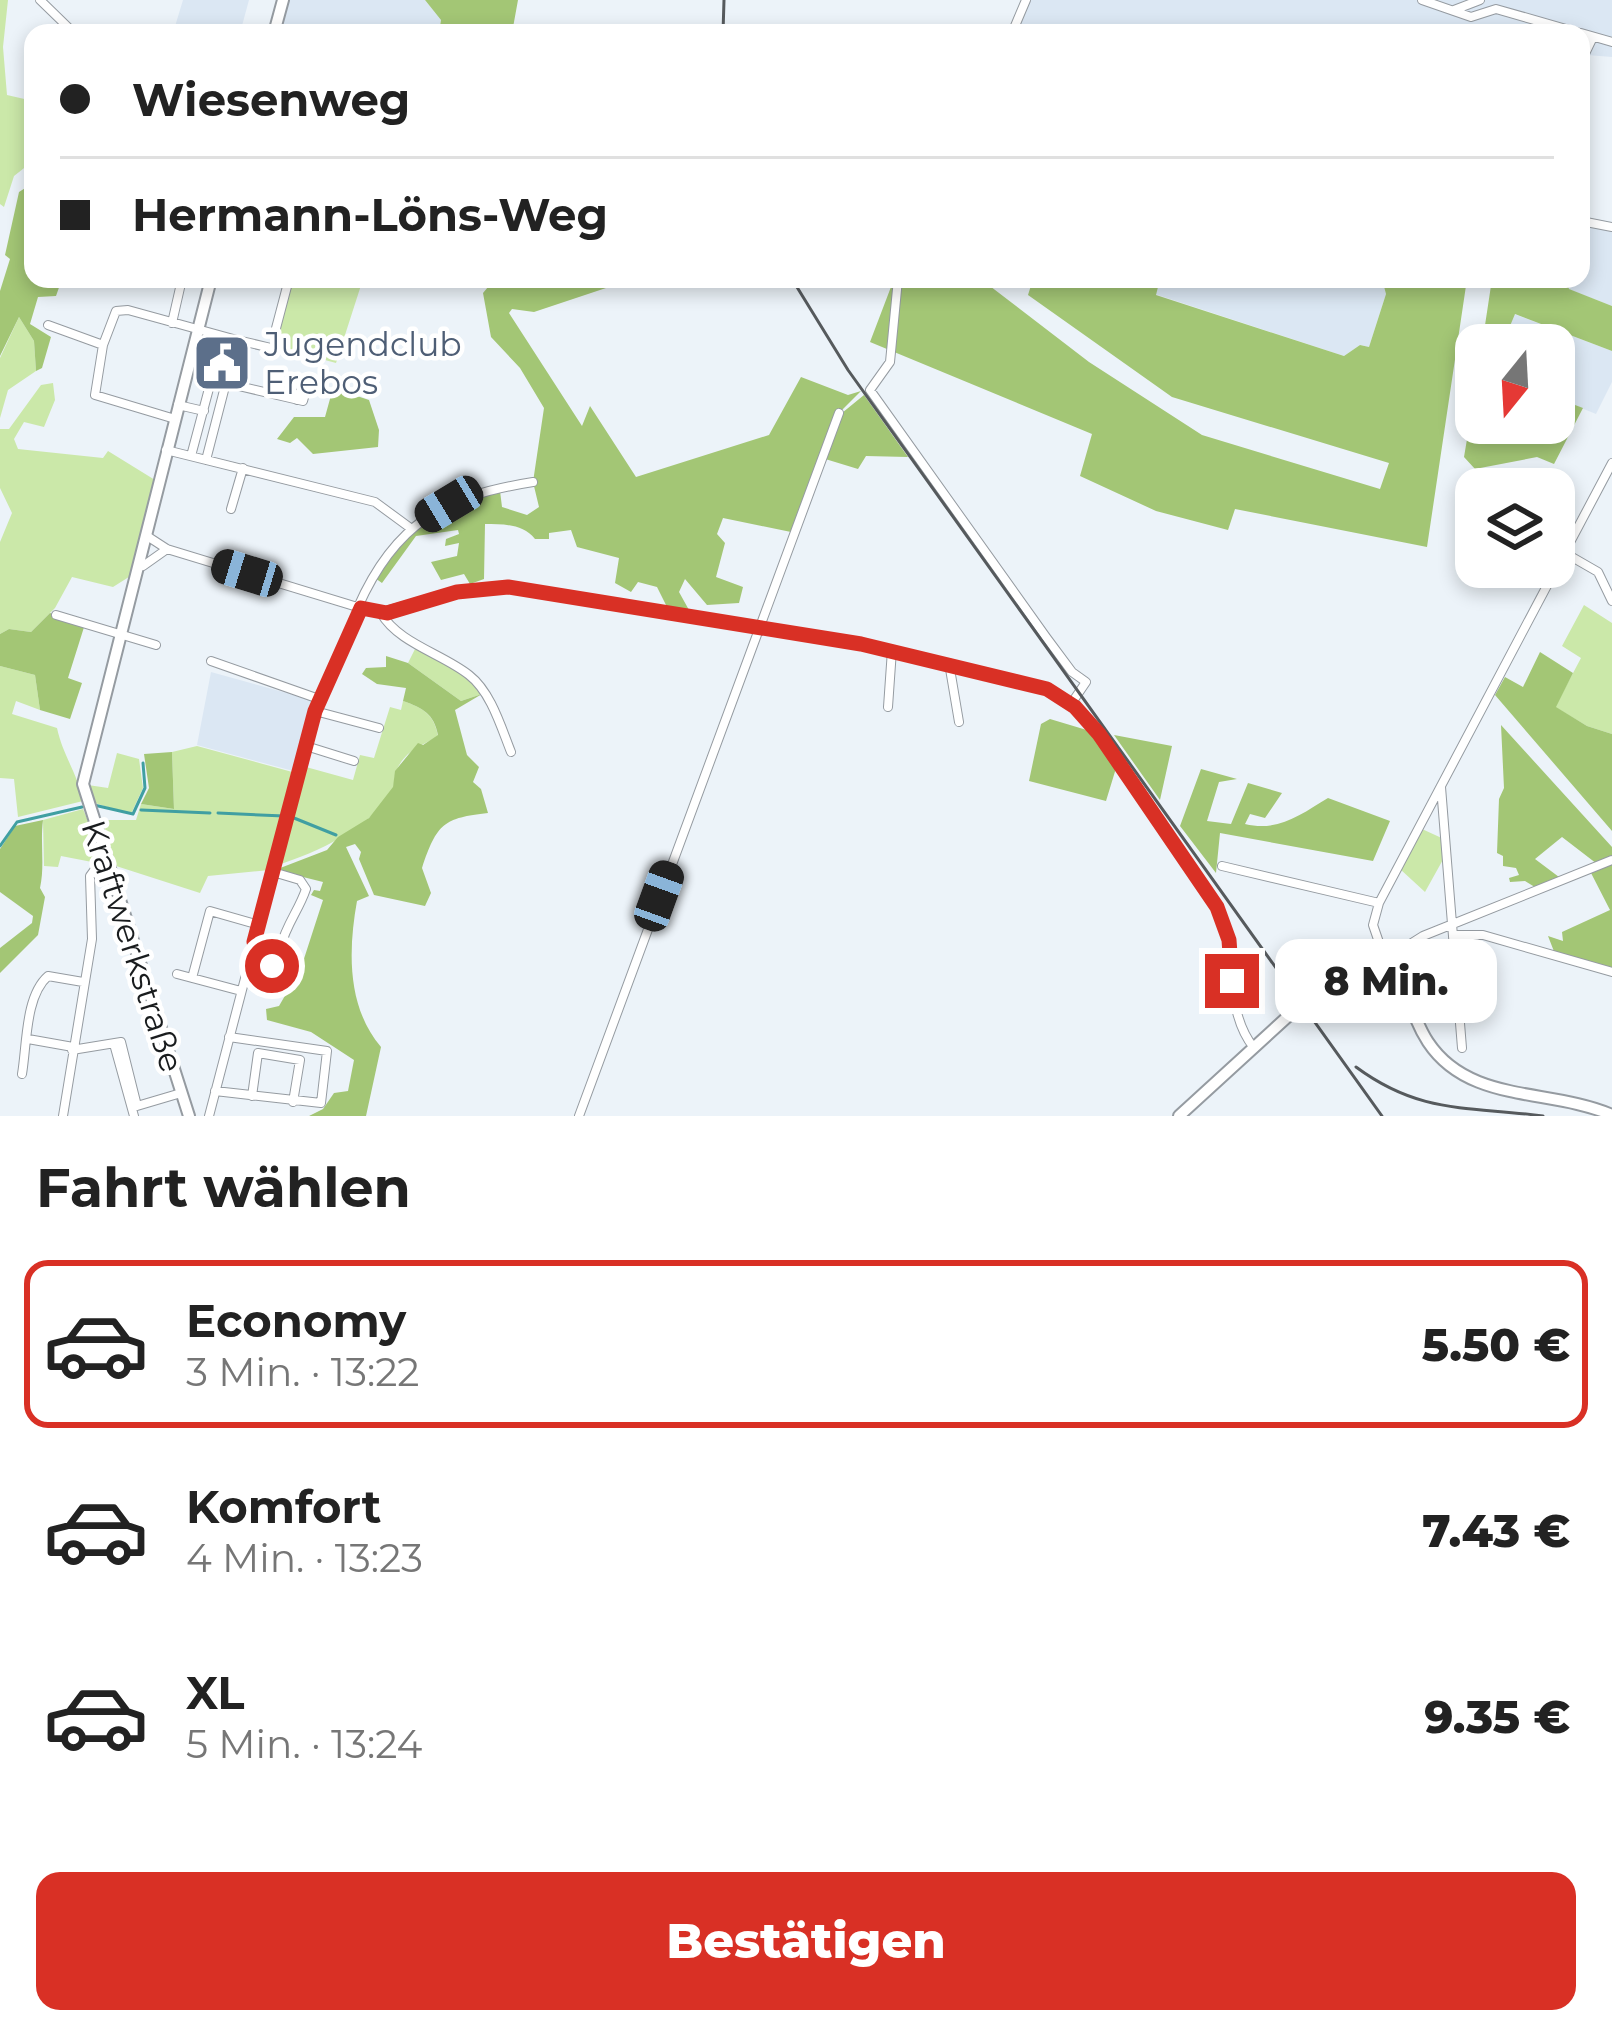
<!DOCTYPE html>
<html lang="de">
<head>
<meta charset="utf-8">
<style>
  body { margin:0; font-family:Montserrat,sans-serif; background:#f2f2f2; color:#222; height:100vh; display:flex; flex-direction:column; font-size:45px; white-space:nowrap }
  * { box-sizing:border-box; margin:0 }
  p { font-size:39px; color:#767676 }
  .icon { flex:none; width:66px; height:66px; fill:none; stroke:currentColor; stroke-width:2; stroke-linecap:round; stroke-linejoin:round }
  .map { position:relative; height:1116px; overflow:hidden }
  .panel { display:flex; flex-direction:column; background:#fff; flex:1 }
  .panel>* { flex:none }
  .hud { position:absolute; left:24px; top:24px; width:1566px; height:264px; border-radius:24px; box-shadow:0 6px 18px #0003; display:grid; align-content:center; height:264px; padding:0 36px; background:#fff }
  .needle { width:78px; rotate:198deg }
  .controls { position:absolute; left:1455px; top:324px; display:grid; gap:24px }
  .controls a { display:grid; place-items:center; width:120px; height:120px; border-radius:24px; background:#fff; box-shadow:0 6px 18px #0003; font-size:60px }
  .end { position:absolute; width:54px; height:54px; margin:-27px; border:15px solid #d93025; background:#fff; box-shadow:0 0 0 6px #fff }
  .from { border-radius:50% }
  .bubble { position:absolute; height:84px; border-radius:24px; background:#fff; box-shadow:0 6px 18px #0003; font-size:39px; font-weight:800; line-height:84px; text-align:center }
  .car { position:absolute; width:36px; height:72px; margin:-36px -18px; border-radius:15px; box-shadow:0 0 9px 3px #0007; background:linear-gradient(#222 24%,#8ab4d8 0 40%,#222 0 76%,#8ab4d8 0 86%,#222 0) }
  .hud b { display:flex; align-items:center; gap:42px; height:114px; font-size:45px }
  .hud b+b { border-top:3px solid #e0e0e0 }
  .hud i { width:30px; height:30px; background:#222 }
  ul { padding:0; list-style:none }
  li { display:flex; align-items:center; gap:36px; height:168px; margin:0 24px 18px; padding:0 12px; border:6px solid transparent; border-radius:24px }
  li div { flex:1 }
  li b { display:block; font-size:45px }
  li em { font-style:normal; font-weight:800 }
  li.current { border-color:#d93025 }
  li>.icon { width:108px; height:108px; stroke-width:1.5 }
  h2 { padding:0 36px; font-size:54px; line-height:144px }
  .button { display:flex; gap:24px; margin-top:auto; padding:24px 36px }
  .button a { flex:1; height:138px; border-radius:24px; background:#d93025; color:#fff; font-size:48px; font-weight:800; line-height:138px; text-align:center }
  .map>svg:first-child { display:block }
  .built { fill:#dbe7f3 }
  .green { fill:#cbe8a9 }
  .forest { fill:#a3c675 }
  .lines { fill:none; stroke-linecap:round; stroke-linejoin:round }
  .stream { stroke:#409fa2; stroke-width:3 }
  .minor-casing { stroke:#959ba1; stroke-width:10 }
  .major-casing { stroke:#959ba1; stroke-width:14 }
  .minor { stroke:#fff; stroke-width:8 }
  .major { stroke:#fff; stroke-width:10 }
  .rail { stroke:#565a5d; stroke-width:3 }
  .route { stroke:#d93025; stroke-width:15 }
  .labels { text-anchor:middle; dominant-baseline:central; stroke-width:9; stroke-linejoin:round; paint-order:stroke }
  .service-label { font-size:33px; fill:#4e5e75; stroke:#fff; text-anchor:start }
  .street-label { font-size:33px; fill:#191c1e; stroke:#fff }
</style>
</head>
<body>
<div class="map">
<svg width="1612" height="1116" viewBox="0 0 1612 1116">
  <rect width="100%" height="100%" fill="#ecf3f9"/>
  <path class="built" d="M183 0H249L240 33H173Z
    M286 0H425L441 20 438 33H277Z
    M1027 0H1612V57L1587 55 1581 60V33H1013Z
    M1581 226 1612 231V306L1568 289 1565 279H1581Z
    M1160 279H1382L1386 294 1369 347 1360 345 1344 356 1155 294Z
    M1514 314 1612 351V382L1596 414 1554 397V345H1502Z
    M211 672 316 701 297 772 197 745Z"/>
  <path class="green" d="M0 0H8L3 47 7 95 33 101V161L14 176 4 207 0 204Z
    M290 279H363L336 363 273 346Z
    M19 317 34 341 36 371 8 390 0 418V358Z
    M53 383 55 400 44 427 24 422 14 439 18 449 103 458 108 451 155 480 132 575 113 587 72 577 55 608 31 632 9 629 0 634V542L12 513 0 488V429H9L41 385Z
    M1584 605 1612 623V734L1587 726 1555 707 1581 658 1562 646Z
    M415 649 468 676 482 694 461 701 408 663Z
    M0 666 35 675 40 710 16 701 12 714 57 728C63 756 78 774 83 801L18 817 14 779 0 778Z
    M403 701C423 708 434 714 438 736 422 746 407 749 397 769 394 775 395 782 393 788 375 827 315 853 278 865L306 767 353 780 360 755 374 758 390 707 401 710Z
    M197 746 296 773 270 870 208 876 200 893 113 865 97 820H136L141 804 174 809 172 752Z
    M117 753 139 759 143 788 131 814 88 801V785L108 788Z
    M83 809 100 850 92 862 61 856 58 867 44 866 43 820Z
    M1422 829 1446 840 1445 856 1425 892 1400 869Z"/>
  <path class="forest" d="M425 0H518L512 33H466L440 26 441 20Z
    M33 183V279H62L56 296 38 297 30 324 51 337 42 368 36 371 34 341 19 317 0 356V291L10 259 5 255 19 192Z
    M558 279H633L534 312 512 309 509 313 582 426 590 406 636 477 769 435 801 377 848 395 861 391 833 419 791 532 723 518 717 534 725 543 716 577 743 587 739 603 707 605 685 579 679 592 694 619 671 615 657 587 638 582 631 592 615 583 619 558 577 547 571 530 549 533V539H535C523 524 503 524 485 524L484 579 470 584 464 574 441 580 431 562 457 556 459 543 445 546 446 539 459 534 458 530 416 536 382 583 372 576C410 529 440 507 500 491L502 507 527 515 539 507 533 482 544 408 520 368 491 337 483 293 488 287Z
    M894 279 982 280 1089 362 1202 435 1380 489 1389 463 1172 397 1028 295 1033 279H1160L1156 295 1344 356 1360 345 1369 347 1386 294 1382 279H1467L1427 547 1235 509 1228 530 1156 511 1080 476 1092 434 870 342Z
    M1492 279H1565L1569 289 1612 306V351L1515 314 1502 345H1482Z
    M1476 386V423H1554V397L1583 408 1554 464 1537 457 1475 469 1464 457Z
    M333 388 369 400 379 430 378 447 313 454 297 438 290 443 277 439 294 417H325Z
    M864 395 908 457 866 456 858 469 822 458 842 413Z
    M50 613 85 624 68 678 82 683 70 719 40 710 35 675 0 666V634L9 629 31 632Z
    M1540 652 1573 673 1556 707 1587 726 1612 734V831L1495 695 1505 677 1523 687Z
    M386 656 408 663 461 701 482 694 455 710 467 755 479 767 473 782 481 789 488 813C444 818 437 823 422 868L431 893 425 906 374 895 359 859 361 852 355 844 346 847 369 896 357 901C348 951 347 1007 381 1047L366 1116H309L323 1109 334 1093 348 1091 354 1060 311 1032 267 1020 266 1009 279 1006 301 968 323 900 311 895 314 890 320 891 323 882 275 870 327 850 338 837 369 818 393 787 395 771 418 743 423 745 438 735C434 714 423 708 403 701L406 688 377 684 362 674 366 668 386 667Z
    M1050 719 1090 731 1117 765 1106 801 1029 781 1041 724Z
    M1501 725 1612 847V976L1610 968 1555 954 1548 936 1563 941 1562 932 1610 910 1591 873 1601 867 1562 837 1535 859 1559 877 1538 889 1525 881 1510 882 1509 878 1519 875 1516 868 1503 866V856L1497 853 1499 799 1504 788Z
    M1114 735 1172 746 1160 800Z
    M172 752 174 809 141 804 149 788 144 754Z
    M1201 769 1237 779 1219 782 1207 821 1231 824 1248 783 1282 793 1265 818 1250 814 1245 824C1278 832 1300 815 1328 798L1390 821 1373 861 1220 833 1216 873 1180 826Z
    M43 820C40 844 45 865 40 888L45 897 38 935 0 973V948L32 923 33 916 0 892V849L15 826Z"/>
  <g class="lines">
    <path class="stream" d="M94 805 133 814 145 788 143 763
      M141 810 210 813
      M218 813 284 816
      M294 818 336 835
      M0 846 17 822 82 807"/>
    <defs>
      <path id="minor" d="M40 0 74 33
        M1422 0 1471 17 1496 9 1580 33
        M1454 10 1480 0
        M911 33 913 29
        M1012 33 1026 0
        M1581 33 1612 42
        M1581 62 1593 37
        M1581 221 1612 227
        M898 279 890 362 870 390 1046 637 1072 672 1086 682 1071 704
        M172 323 182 279
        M48 325 103 345
        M275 332 289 279
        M237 340 271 348
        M190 360 229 370
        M226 383 303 401 305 394 299 393 297 400
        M178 405 204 411
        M175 419 95 395 103 345 116 311 128 310 237 340 206 460
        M166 450 375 502 409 527
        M191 456 215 366
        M1477 474 1492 489
        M231 509 243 468
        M147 536 167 549 377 613 457 592 508 587 861 644 1047 689 1075 707 1099 734 1217 907C1239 952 1222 1008 1254 1048
        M1565 553 1598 572 1612 601
        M143 566 167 549
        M358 607C395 523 444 496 533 482
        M381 613C398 643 443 654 469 675 491 692 501 727 511 752
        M56 615 156 645
        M211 661 319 699
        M949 663 959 722
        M888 707 892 650
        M315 711 379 728
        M306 746 354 761
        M1441 787 1462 1048
        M1222 866 1379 903
        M1454 935H1483L1612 972
        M255 942 280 948C287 923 299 910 306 889L300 880 273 872
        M272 946 268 964 272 966 280 948
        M1382 951 1373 925 1379 903 1612 463
        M1396 953 1423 936 1612 860
        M177 974 241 991
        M192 978 210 911 259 925
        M28 1039 73 1047
        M114 1044 134 1116
        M72 1050 121 1042 137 1106 181 1093
        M22 1074C27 1045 25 996 48 976L83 982
        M215 1091 321 1103 327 1051 229 1037
        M252 1096 258 1053 300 1060 293 1102
        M63 1116 92 939 90 876 106 854
        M209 1116 315 711 361 608
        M579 1116 839 413"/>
      <path id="major" d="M274 33 283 0
        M1379 958a9 9 0 1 1 18 0a9 9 0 1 1-18 0Z
        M1395 965C1408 990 1412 1018 1428 1042 1469 1104 1550 1088 1612 1115
        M189 1116 83 784 211 279
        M1179 1116 1319 988 1381 965"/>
    </defs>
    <use href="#minor" class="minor-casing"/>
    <use href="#major" class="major-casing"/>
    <use href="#minor" class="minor"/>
    <use href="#major" class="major"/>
    <path class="rail" d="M723 33 724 0
      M792 279 848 370 1382 1116
      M1356 1067C1421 1115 1469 1106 1543 1116"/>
  </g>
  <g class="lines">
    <path class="route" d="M272 966V946L254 942 315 711 361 608 387 613 457 592 508 587 861 644 1047 689 1075 707 1099 734 1217 907 1229 940 1232 981"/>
  </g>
  <defs>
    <symbol id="civic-square" viewBox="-11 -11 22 22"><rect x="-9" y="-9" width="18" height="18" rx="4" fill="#5c6f8a" stroke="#fff"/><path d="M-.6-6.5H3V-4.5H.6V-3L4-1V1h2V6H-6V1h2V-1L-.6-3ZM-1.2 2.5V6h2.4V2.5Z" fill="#fff"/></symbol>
  </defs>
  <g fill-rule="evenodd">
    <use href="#civic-square" x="189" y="330" width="66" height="66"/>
  </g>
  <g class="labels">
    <g class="service-label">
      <text x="264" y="344">Jugendclub<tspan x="264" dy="38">Erebos</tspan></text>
    </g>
    <g class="street-label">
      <text transform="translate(133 946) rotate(72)">Kraftwerkstraße</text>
    </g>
  </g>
</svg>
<div class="controls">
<a><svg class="needle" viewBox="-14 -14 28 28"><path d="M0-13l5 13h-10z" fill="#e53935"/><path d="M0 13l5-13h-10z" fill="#767676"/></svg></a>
<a><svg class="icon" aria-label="layers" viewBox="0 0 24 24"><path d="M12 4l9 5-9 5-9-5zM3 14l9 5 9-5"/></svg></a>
</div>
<i class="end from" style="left:272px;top:966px"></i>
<i class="end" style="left:1232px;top:981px"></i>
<div class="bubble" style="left:1275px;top:939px;width:222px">8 Min.</div>
<i class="car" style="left:449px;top:504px;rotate:239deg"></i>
<i class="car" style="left:247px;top:573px;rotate:287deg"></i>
<i class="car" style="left:659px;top:896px;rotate:20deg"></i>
<div class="hud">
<b><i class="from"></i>Wiesenweg</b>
<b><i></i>Hermann-Löns-Weg</b>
</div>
</div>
<section class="panel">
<h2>Fahrt wählen</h2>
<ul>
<li class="current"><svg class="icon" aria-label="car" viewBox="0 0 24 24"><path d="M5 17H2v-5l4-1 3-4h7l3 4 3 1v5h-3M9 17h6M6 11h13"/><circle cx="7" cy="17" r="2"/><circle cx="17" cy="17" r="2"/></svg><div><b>Economy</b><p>3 Min. · 13:22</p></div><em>5.50 €</em></li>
<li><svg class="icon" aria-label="car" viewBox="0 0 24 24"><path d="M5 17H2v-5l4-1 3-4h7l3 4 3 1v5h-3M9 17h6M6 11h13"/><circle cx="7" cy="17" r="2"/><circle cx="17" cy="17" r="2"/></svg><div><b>Komfort</b><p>4 Min. · 13:23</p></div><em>7.43 €</em></li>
<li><svg class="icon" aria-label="car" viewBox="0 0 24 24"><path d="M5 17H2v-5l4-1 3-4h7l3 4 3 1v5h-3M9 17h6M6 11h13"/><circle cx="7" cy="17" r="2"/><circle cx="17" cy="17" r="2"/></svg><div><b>XL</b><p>5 Min. · 13:24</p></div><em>9.35 €</em></li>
</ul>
<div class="button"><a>Bestätigen</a></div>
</section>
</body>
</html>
